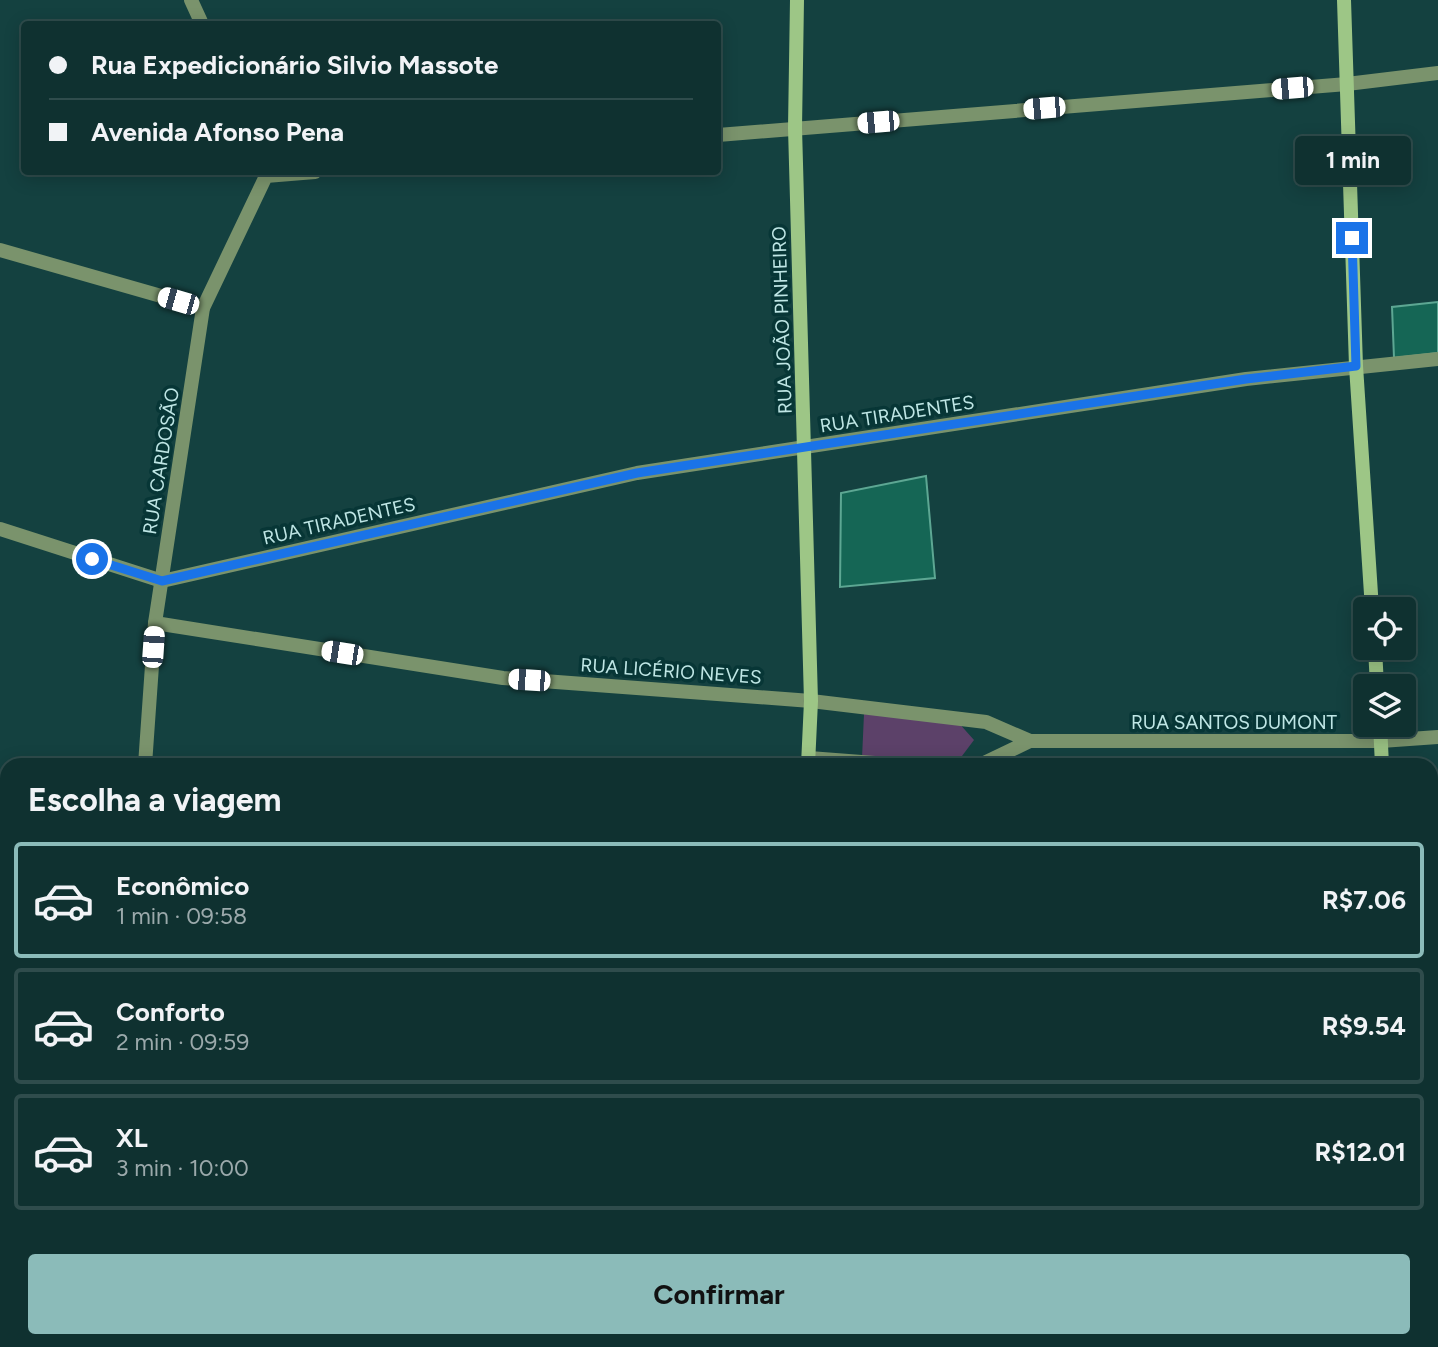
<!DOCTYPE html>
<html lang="pt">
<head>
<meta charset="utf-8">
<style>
  body { margin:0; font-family:Figtree,sans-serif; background:#1d3d3c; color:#f1f3f6; height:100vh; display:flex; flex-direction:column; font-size:26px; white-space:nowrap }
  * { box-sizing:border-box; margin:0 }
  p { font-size:23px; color:#9ba9ab }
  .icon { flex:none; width:38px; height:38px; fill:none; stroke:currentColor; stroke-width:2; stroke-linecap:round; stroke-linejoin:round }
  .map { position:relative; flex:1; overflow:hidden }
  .details { position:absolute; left:0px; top:758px; width:1438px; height:590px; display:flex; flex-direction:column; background:#0f3130; border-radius:21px 21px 0 0; box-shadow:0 4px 18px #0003,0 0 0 2px #2f4c4c }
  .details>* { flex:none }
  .hud { position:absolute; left:21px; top:21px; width:700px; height:154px; border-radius:7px; box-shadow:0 4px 18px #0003,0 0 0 2px #2f4c4c; display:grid; align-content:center; height:154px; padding:0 28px; background:#0f3130 }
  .buttons { position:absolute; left:1353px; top:597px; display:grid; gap:14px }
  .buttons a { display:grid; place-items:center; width:63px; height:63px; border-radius:7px; background:#0f3130; box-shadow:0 4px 18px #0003,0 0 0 2px #2f4c4c; font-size:35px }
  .end { position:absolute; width:32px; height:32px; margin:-16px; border:9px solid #1a73e8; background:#fff; box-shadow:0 0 0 4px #fff }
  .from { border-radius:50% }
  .bubble { position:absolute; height:49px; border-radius:7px; background:#0f3130; box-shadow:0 4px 18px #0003,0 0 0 2px #2f4c4c; font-size:23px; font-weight:700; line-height:49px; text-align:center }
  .car { position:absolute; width:21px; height:42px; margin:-21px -10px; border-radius:9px; box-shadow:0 0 5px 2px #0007; background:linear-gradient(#fff 24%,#345 0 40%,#fff 0 76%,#345 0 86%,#fff 0) }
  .hud b { display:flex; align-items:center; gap:24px; height:66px; font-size:26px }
  .hud b+b { border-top:2px solid #2f4c4c }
  .hud i { width:18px; height:18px; background:#f1f3f6 }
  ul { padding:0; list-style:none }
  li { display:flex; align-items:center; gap:21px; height:116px; margin:0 14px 10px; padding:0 14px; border:4px solid #2f4c4c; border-radius:7px }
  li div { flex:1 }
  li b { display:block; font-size:26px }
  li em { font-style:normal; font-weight:700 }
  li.active { border-color:#8bbbb9 }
  li>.icon { width:63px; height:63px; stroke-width:1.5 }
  h2 { padding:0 28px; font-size:32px; line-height:84px }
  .cta { display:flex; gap:14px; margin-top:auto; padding:14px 28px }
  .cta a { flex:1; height:80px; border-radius:7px; background:#8bbbb9; color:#111; font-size:28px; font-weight:700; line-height:80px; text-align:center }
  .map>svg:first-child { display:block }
  .green { fill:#5c4169 }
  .building { fill:#156655; stroke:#5da793; stroke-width:2 }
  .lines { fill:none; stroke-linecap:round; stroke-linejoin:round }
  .minor { stroke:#7a936c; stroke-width:14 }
  .tertiary { stroke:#7a936c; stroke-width:14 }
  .secondary { stroke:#9dc686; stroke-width:14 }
  .route { stroke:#1a73e8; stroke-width:9 }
  .labels { text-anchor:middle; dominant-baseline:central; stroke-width:7; stroke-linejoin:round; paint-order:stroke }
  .street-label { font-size:19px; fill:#bfe6e5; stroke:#073636 }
</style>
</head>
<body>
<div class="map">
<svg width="1438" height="1347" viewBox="0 0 1438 1347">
  <rect width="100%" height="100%" fill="#144140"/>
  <path class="green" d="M864 714 957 721 974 740 956 764 862 758Z
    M1432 1062 1438 1063V1255H1432Z"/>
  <path class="building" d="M1438 302V353L1394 358 1392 307Z
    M926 476 935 578 840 587 841 493Z"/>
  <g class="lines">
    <path class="minor" d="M0 250 203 308
      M0 529 162 581 637 473 1246 379 1438 359
      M155 623 503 678 811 701
      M0 1232 7 1239
      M108 1340 115 1347
      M547 1340 556 1347
      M487 1347 493 1340
      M774 1347 776 1340
      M1343 1347 1345 1340"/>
    <path class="tertiary" d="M191 0 202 24
      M718 135 1347 84 1438 73
      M266 176 315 172
      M811 701 986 722 1030 741H1381L1438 737
      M809 758 901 765
      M145 765 155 623 203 308 266 176
      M973 765 984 763 1030 741
      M0 909 7 912"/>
    <path class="secondary" d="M797 0 795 128 811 701 808 765
      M1344 0 1356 366 1372 609
      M1375 648 1377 686
      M1380 724 1382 765
      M1432 1054H1438
      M0 1088 7 1085
      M1432 1267H1438"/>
  </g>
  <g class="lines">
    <path class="route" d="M92 559 162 581 637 473 1246 379 1356 366 1352 238"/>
  </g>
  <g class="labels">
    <g class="street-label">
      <text transform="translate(782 320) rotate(-92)">RUA JOÃO PINHEIRO</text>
      <text transform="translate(897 414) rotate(-9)">RUA TIRADENTES</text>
      <text transform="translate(161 461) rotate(-81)">RUA CARDOSÃO</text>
      <text transform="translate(339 521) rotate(-13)">RUA TIRADENTES</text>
      <text transform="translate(671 671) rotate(4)">RUA LICÉRIO NEVES</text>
      <text x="1234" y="722">RUA SANTOS DUMONT</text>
    </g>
  </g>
</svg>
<div class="buttons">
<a><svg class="icon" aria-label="locate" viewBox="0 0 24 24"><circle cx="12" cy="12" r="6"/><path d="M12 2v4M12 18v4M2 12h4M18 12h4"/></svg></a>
<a><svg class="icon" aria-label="layers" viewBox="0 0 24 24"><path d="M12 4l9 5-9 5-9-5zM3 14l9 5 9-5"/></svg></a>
</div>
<i class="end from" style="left:92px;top:559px"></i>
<i class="end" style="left:1352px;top:238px"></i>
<div class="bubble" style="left:1295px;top:136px;width:116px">1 min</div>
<i class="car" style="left:1292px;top:88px;rotate:265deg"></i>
<i class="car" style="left:1044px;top:108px;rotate:265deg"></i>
<i class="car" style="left:878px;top:122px;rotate:265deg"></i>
<i class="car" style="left:178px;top:301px;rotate:286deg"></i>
<i class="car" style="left:153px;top:647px;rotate:4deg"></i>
<i class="car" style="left:342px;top:653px;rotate:279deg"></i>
<i class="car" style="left:529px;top:680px;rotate:274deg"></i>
<div class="hud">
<b><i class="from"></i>Rua Expedicionário Silvio Massote</b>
<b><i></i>Avenida Afonso Pena</b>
</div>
<section class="details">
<h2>Escolha a viagem</h2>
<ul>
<li class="active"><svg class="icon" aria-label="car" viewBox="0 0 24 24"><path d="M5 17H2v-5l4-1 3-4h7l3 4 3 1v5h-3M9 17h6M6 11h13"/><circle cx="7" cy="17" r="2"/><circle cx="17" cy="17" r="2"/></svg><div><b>Econômico</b><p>1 min · 09:58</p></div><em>R$7.06</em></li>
<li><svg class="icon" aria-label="car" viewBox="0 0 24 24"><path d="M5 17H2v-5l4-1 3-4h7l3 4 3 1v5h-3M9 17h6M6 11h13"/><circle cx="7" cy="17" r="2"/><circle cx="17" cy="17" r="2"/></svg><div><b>Conforto</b><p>2 min · 09:59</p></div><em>R$9.54</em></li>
<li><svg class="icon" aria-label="car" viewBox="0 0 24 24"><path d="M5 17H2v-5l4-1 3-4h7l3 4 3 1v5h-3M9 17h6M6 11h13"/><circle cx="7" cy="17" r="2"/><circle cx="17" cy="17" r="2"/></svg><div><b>XL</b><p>3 min · 10:00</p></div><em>R$12.01</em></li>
</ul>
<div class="cta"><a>Confirmar</a></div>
</section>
</div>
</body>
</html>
